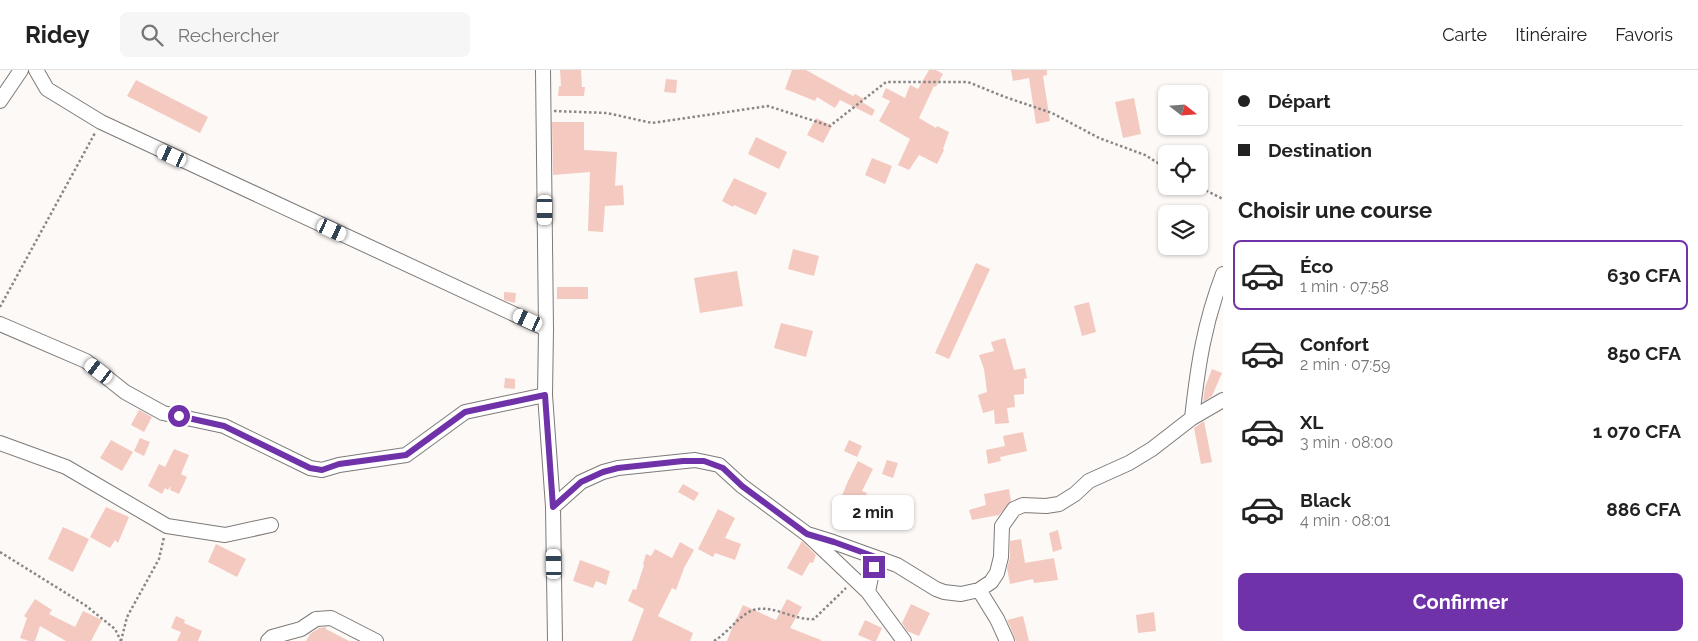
<!DOCTYPE html>
<html lang="fr">
<head>
<meta charset="utf-8">
<style>
  body { margin:0; font-family:Raleway,sans-serif; background:#f6f6f6; color:#222; height:100vh; display:flex; flex-direction:column; font-size:19px; white-space:nowrap }
  * { box-sizing:border-box; margin:0 }
  p { font-size:16px; color:#767676 }
  .icon { flex:none; width:28px; height:28px; fill:none; stroke:currentColor; stroke-width:2; stroke-linecap:round; stroke-linejoin:round }
  .map { position:relative; flex:1; overflow:hidden }
  .drawer { display:flex; flex-direction:column; background:#fff; width:475px }
  .drawer>* { flex:none }
  .guide { display:grid; align-content:center; height:110px; padding:0 15px; background:#fff }
  .needle { width:32px; rotate:107deg }
  .buttons { position:absolute; left:1158px; top:15px; display:grid; gap:10px }
  .buttons a { display:grid; place-items:center; width:50px; height:50px; border-radius:8px; background:#fff; box-shadow:0 1px 4px #0004; font-size:25px }
  .end { position:absolute; width:22px; height:22px; margin:-11px; border:6px solid #7032a8; background:#fff; box-shadow:0 0 0 2px #fff }
  .from { border-radius:50% }
  .bubble { position:absolute; height:35px; border-radius:8px; background:#fff; box-shadow:0 1px 4px #0004; font-size:16px; font-weight:700; line-height:35px; text-align:center }
  .car { position:absolute; width:15px; height:30px; margin:-15px -8px; border-radius:6px; box-shadow:0 0 4px 1px #0007; background:linear-gradient(#fff 24%,#345 0 40%,#fff 0 76%,#345 0 86%,#fff 0) }
  .guide b { display:flex; align-items:center; gap:18px; height:48px; font-size:19px }
  .guide b+b { border-top:1px solid #e0e0e0 }
  .guide i { width:12px; height:12px; background:#222 }
  ul { padding:0; list-style:none }
  li { display:flex; align-items:center; gap:15px; height:70px; margin:0 10px 8px; padding:0 5px; border:2px solid transparent; border-radius:8px }
  li div { flex:1 }
  li b { display:block; font-size:19px }
  li em { font-style:normal; font-weight:700 }
  li.active { border-color:#7032a8 }
  li>.icon { width:45px; height:45px; stroke-width:1.5 }
  h2 { padding:0 15px; font-size:22px; line-height:60px }
  .primary-button { display:flex; gap:10px; margin-top:auto; padding:10px 15px }
  .primary-button a { flex:1; height:58px; border-radius:8px; background:#7032a8; color:#fff; font-size:20px; font-weight:700; line-height:58px; text-align:center }
  header { display:flex; align-items:center; gap:30px; box-sizing:border-box; height:70px; padding:0 25px; background:#fff; border-bottom:1px solid #e0e0e0 }
  header strong { font-size:24px }
  nav { display:flex; gap:28px; margin-inline-start:auto; font-size:18px }
  .search { width:350px; height:45px; background:#f6f6f6; display:flex; align-items:center; gap:12px; box-sizing:border-box; padding:0 18px; border-radius:8px; color:#767676; font-size:19px }
  main { display:flex; flex:1; min-height:0 }
  .map>svg:first-child { display:block }
  .building { fill:#f4cac0 }
  .lines { fill:none; stroke-linecap:round; stroke-linejoin:round }
  .minor-casing { stroke:#7d7a78; stroke-width:16 }
  .path { stroke:#898786; stroke-width:2.5; stroke-dasharray:2.5 2.5; stroke-linecap:butt }
  .minor { stroke:#fff; stroke-width:14 }
  .route { stroke:#7032a8; stroke-width:6 }
</style>
</head>
<body>
<header>
<strong>Ridey</strong>
<div class="search"><svg class="icon" aria-label="search" viewBox="0 0 24 24"><circle cx="10" cy="10" r="6"/><path d="M15 15l6 6"/></svg>Rechercher</div>
<nav><a>Carte</a><a>Itinéraire</a><a>Favoris</a></nav>
</header>
<main>
<div class="map">
<svg width="1223" height="571" viewBox="0 0 1223 571">
  <rect width="100%" height="100%" fill="#fcf9f7"/>
  <path class="building" d="M560 0H581L582 17H585L584 26H558L559 16H561Z
    M792 0H806L853 26 855 24 864 29 862 32 875 40 872 46 840 30 835 38 817 27 815 31 785 19Z
    M929 0H936L943 4 936 17 934 16 919 48 936 58 937 56 949 62 943 79 944 80 937 94 919 85 909 100 898 95 910 69 879 51 890 31 882 27 886 18 905 28 910 15 918 19Z
    M1011 0H1047V5L1043 6 1050 51 1036 54 1029 8 1013 11Z
    M666 9 677 10 676 23 664 22Z
    M136 10 208 47 200 63 127 26Z
    M1134 28 1141 64 1123 68 1115 32Z
    M816 48 832 56 823 73 807 65Z
    M552 52H584V80L617 82 615 116 623 115 624 135 605 136 603 162 588 161 590 102 553 105Z
    M756 67 787 82 779 99 748 84Z
    M872 88 892 96 885 114 865 105Z
    M734 108 767 123 756 145 734 135 733 137 722 131Z
    M793 179 819 186 814 206 788 199Z
    M976 193 990 199 949 289 935 283Z
    M737 201 743 236 700 243 694 208Z
    M557 217H588V229H557Z
    M504 222 516 223 515 233 504 230Z
    M1089 232 1096 262 1082 266 1074 236Z
    M781 253 813 261 806 287 774 278Z
    M1005 268 1014 300 1025 298 1027 308 1024 309V324L1014 325 1015 337 1007 338 1009 353 995 354 994 340 983 343 978 325 987 322 984 299 979 285 994 281 991 272Z
    M1212 299 1222 303 1212 326 1203 332 1205 317Z
    M505 308 515 309V319L504 318Z
    M139 340 152 347 144 362 131 355Z
    M1204 351 1212 392 1201 394 1194 358Z
    M1023 362 1027 381 1000 387 1001 391 988 394 986 380 1005 376 1003 366Z
    M140 368 150 372 144 386 134 381Z
    M111 370 133 382 122 401 100 388Z
    M849 370 862 376 857 387 844 381Z
    M174 379 189 385 181 404 187 407 179 424 170 420 171 416 168 420 165 418 162 424 148 416 159 394 165 397Z
    M887 390 898 393 893 408 882 404Z
    M858 391 873 399 862 421 867 423 861 437 841 428 848 411Z
    M683 414 699 423 694 431 678 422Z
    M1009 419 1011 431 999 445 972 450 969 440 986 435 984 424Z
    M106 437 129 447 118 473 115 470 110 478 90 467Z
    M718 439 735 448 725 468 741 474 735 490 715 483 713 487 698 479Z
    M63 457 89 469 73 502 48 489Z
    M1058 460 1062 479 1053 482 1049 463Z
    M1021 469 1025 493 1054 488 1058 510 1034 513 1033 509 1010 514 1007 498 1010 487V471Z
    M802 471 816 485 813 493 810 492 802 506 787 498Z
    M680 472 694 480 684 498 676 520 672 518 658 546 693 563 690 571H632L644 539 628 531 633 519 636 520 644 495 643 494 646 484 651 486 655 479 672 488Z
    M216 474 246 489 237 507 208 492Z
    M580 490 610 501 606 515 596 511 593 518 573 511Z
    M35 529 52 540 49 544 75 557 83 541 102 550 91 571H66L40 556 35 571H29L20 568 27 548 24 546Z
    M787 529 802 537 790 558 821 570V571H727L736 548H737L743 535 776 550Z
    M911 534 930 543 919 566 907 561 902 553Z
    M1154 542 1156 561 1138 563 1136 545Z
    M176 546 185 550 184 553 202 561 198 571H177L181 562 171 558Z
    M1023 546 1029 571H1016L1007 550Z
    M865 550 882 558 876 571H872L858 565Z
    M326 557V559L349 571H306L310 564 319 558Z"/>
  <g class="lines">
    <defs>
      <path id="minor" d="M36 0 47 19 101 52 546 259
        M543 0 546 259 545 325 553 437 555 571
        M0 31 21 0
        M0 254 86 291 125 322 163 343 224 356 310 398 322 400 339 395 406 385 465 342 545 325
        M1192 348C1198 295 1204 254 1223 204
        M0 373 66 397 167 456 225 465 271 455
        M553 437 581 412 603 402 618 398 695 390 719 395 742 416 807 464 868 522 904 571
        M807 464 833 472 897 495 936 519 944 522 961 524 979 520 991 512 997 503 1001 487 1002 456 1014 439 1023 435 1046 436 1059 434 1075 424 1089 411 1129 393 1152 379 1192 348 1223 330
        M979 520 997 549 1007 571
        M868 522 872 502 881 489
        M268 571 272 567 301 559 316 549 331 548 376 571"/>
    </defs>
    <use href="#minor" class="minor-casing"/>
    <path class="path" d="M554 41 607 43 652 53 768 36 830 56 886 12H968L1005 27 1052 43 1099 68 1145 85 1166 98
      M1197 116 1223 129
      M0 237 95 63
      M0 482 85 535 115 559 121 571
      M121 571 127 547 159 489 164 467
      M714 571C727 563 735 551 747 543 768 530 792 551 814 549L846 518"/>
    <use href="#minor" class="minor"/>
  </g>
  <g class="lines">
    <path class="route" d="M179 346 224 356 310 398 322 400 339 394 406 385 465 342 545 325 553 437 581 412 603 402 618 398 683 391H704L723 398 742 416 807 464 834 472 881 489 874 497"/>
  </g>
</svg>
<div class="buttons">
<a><svg class="needle" viewBox="-14 -14 28 28"><path d="M0-13l5 13h-10z" fill="#e53935"/><path d="M0 13l5-13h-10z" fill="#767676"/></svg></a>
<a><svg class="icon" aria-label="locate" viewBox="0 0 24 24"><circle cx="12" cy="12" r="6"/><path d="M12 2v4M12 18v4M2 12h4M18 12h4"/></svg></a>
<a><svg class="icon" aria-label="layers" viewBox="0 0 24 24"><path d="M12 4l9 5-9 5-9-5zM3 14l9 5 9-5"/></svg></a>
</div>
<i class="end from" style="left:179px;top:346px"></i>
<i class="end" style="left:874px;top:497px"></i>
<div class="bubble" style="left:832px;top:425px;width:82px">2 min</div>
<i class="car" style="left:172px;top:86px;rotate:295deg"></i>
<i class="car" style="left:545px;top:140px;rotate:180deg"></i>
<i class="car" style="left:332px;top:160px;rotate:115deg"></i>
<i class="car" style="left:528px;top:250px;rotate:295deg"></i>
<i class="car" style="left:99px;top:301px;rotate:307deg"></i>
<i class="car" style="left:554px;top:494px;rotate:359deg"></i>
</div>
<section class="drawer">
<div class="guide">
<b><i class="from"></i>Départ</b>
<b><i></i>Destination</b>
</div>
<h2>Choisir une course</h2>
<ul>
<li class="active"><svg class="icon" aria-label="car" viewBox="0 0 24 24"><path d="M5 17H2v-5l4-1 3-4h7l3 4 3 1v5h-3M9 17h6M6 11h13"/><circle cx="7" cy="17" r="2"/><circle cx="17" cy="17" r="2"/></svg><div><b>Éco</b><p>1 min · 07:58</p></div><em>630 CFA</em></li>
<li><svg class="icon" aria-label="car" viewBox="0 0 24 24"><path d="M5 17H2v-5l4-1 3-4h7l3 4 3 1v5h-3M9 17h6M6 11h13"/><circle cx="7" cy="17" r="2"/><circle cx="17" cy="17" r="2"/></svg><div><b>Confort</b><p>2 min · 07:59</p></div><em>850 CFA</em></li>
<li><svg class="icon" aria-label="car" viewBox="0 0 24 24"><path d="M5 17H2v-5l4-1 3-4h7l3 4 3 1v5h-3M9 17h6M6 11h13"/><circle cx="7" cy="17" r="2"/><circle cx="17" cy="17" r="2"/></svg><div><b>XL</b><p>3 min · 08:00</p></div><em>1 070 CFA</em></li>
<li><svg class="icon" aria-label="car" viewBox="0 0 24 24"><path d="M5 17H2v-5l4-1 3-4h7l3 4 3 1v5h-3M9 17h6M6 11h13"/><circle cx="7" cy="17" r="2"/><circle cx="17" cy="17" r="2"/></svg><div><b>Black</b><p>4 min · 08:01</p></div><em>886 CFA</em></li>
</ul>
<div class="primary-button"><a>Confirmer</a></div>
</section>
</main>
</body>
</html>
